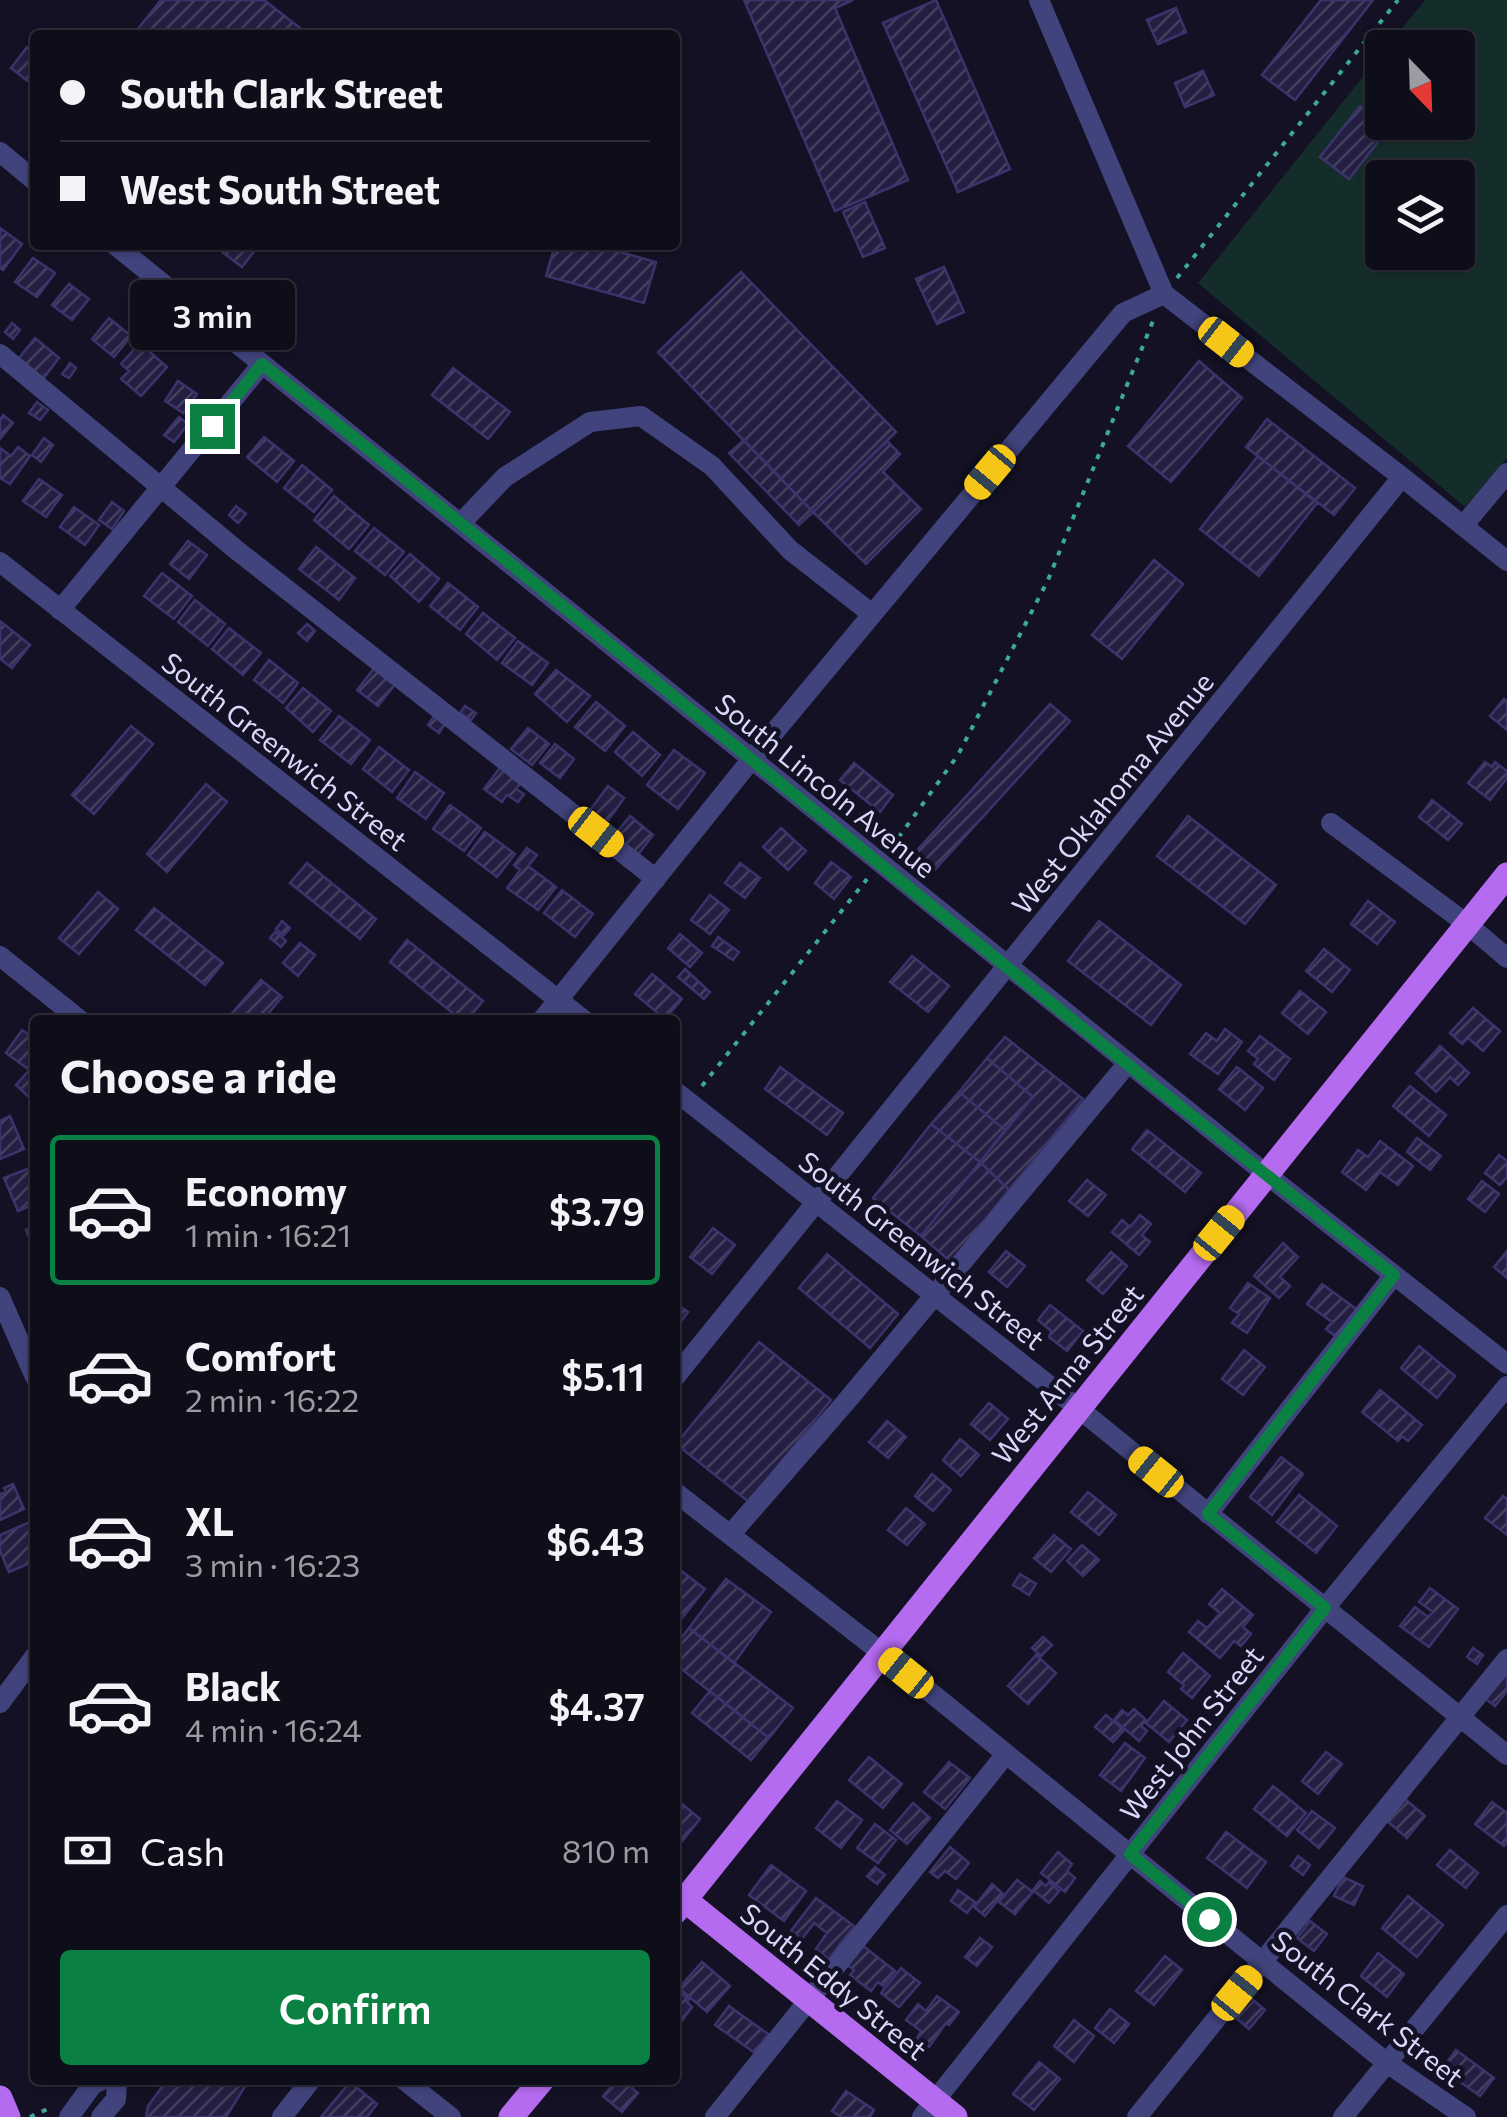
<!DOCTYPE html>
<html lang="en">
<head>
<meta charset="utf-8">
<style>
  body { margin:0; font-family:Commissioner,sans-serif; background:#1c1b27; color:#f1f3f6; height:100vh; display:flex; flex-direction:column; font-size:38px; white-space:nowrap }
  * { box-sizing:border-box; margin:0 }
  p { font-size:32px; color:#9b9ca2 }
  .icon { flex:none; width:55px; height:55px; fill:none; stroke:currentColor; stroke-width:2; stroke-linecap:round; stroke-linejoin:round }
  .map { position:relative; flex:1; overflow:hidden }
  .drawer { position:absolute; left:30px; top:1015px; width:650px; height:1070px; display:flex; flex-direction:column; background:#0e0d1a; border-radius:10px; box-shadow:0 2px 8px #0004,0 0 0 2px #2e2d39 }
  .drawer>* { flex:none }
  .guide { position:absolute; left:30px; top:30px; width:650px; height:220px; border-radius:10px; box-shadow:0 2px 8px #0004,0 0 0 2px #2e2d39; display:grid; align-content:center; height:220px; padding:0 30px; background:#0e0d1a }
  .needle { width:65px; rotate:157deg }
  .fabs { position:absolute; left:1365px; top:30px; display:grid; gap:20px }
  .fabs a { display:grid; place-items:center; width:110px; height:110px; border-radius:10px; background:#0e0d1a; box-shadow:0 2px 8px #0004,0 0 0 2px #2e2d39; font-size:50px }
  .end { position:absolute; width:45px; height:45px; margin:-22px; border:12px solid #0b8043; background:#fff; box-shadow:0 0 0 5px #fff }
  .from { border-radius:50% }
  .bubble { position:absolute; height:70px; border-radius:10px; background:#0e0d1a; box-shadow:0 2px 8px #0004,0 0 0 2px #2e2d39; font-size:32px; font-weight:600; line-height:70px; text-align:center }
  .car { position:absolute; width:30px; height:60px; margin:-30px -15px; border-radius:12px; box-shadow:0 0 8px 2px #0007; background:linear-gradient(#f5c518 24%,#345 0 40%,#f5c518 0 76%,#345 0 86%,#f5c518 0) }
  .guide b { display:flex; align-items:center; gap:35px; height:95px; font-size:38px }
  .guide b+b { border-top:2px solid #2e2d39 }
  .guide i { width:25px; height:25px; background:#f1f3f6 }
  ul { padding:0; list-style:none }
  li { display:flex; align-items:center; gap:30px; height:150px; margin:0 20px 15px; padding:0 10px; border:5px solid transparent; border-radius:10px }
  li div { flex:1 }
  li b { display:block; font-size:38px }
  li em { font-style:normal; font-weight:600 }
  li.current { border-color:#0b8043 }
  li>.icon { width:90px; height:90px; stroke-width:1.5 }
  h2 { padding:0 30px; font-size:45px; line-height:120px }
  .pay { display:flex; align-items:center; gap:25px; height:110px; padding:0 30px; font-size:38px }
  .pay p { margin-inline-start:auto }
  .primary-button { display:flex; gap:20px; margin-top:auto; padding:20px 30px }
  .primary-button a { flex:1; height:115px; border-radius:10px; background:#0b8043; color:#fff; font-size:40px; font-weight:600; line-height:115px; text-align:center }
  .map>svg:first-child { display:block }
  .green { fill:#152d2a; fill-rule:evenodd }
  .building { fill:url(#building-hatch); stroke:#3b346c; stroke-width:2.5 }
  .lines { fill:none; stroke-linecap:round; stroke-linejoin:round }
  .path { stroke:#3caa9b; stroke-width:4; stroke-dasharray:5 8; stroke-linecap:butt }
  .minor { stroke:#41437d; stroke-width:20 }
  .major { stroke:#b46bef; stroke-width:25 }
  .route { stroke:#0b8043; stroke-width:12 }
  .labels { text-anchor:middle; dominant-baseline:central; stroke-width:9; stroke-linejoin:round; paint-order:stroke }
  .street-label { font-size:28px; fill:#d9d8fb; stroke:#131123 }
</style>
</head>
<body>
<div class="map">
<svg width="1507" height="2117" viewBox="0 0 1507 2117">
  <defs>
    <pattern id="building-hatch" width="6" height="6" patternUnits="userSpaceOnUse" patternTransform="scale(2.5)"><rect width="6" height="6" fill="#241f42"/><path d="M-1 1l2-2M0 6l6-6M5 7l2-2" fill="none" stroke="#433f5e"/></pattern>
  </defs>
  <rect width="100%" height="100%" fill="#131123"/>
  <path class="green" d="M1425 0H1507V458L1465 507 1198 283 1382 53V122H1458V48L1387 47ZM1382 178H1458V252H1382Z"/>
  <path class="building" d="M161 0H264L309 35H133Z
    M744 0H853L835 8 908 180 835 211Z
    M936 0 1010 169 958 192 883 23Z
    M1321 0H1373L1295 100 1262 75Z
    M1176 8 1186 32 1158 44 1147 20Z
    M27 47 35 53V87L11 68Z
    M1203 71 1214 95 1185 107 1175 83Z
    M1360 106 1388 129 1349 179 1320 157Z
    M865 202 885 248 863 257 843 212Z
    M0 228 22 244 3 270 0 268Z
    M213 245H259L242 267Z
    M555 245H595L656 262 644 303 546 276Z
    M33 258 55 273 37 297 15 282Z
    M944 267 964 312 937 324 916 279Z
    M741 272 896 432 813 512 658 352Z
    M69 284 89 299 72 320 52 305Z
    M109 318 131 336 114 357 92 339Z
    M12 323 20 330 13 339 5 332Z
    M35 338 59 358 43 379 18 359Z
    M140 343 167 367 141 396 121 379 129 371 121 364Z
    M1199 361 1242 398 1171 482 1128 446Z
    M70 363 76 368 69 378 62 374Z
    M453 368 510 412 488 439 432 395Z
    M178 381 197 394 183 413 165 401Z
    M37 402 48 410 40 420 29 413Z
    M3 415 13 423 0 439V419Z
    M179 417 188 424 174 442 164 435Z
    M1267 419 1355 488 1334 515 1246 447Z
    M264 437 294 461 277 482 247 457Z
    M44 438 53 445 41 462 32 455Z
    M744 440 813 512 799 525 729 453Z
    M887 441 900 454 883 472 921 509 866 564 813 512Z
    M18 447 30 456 10 484 0 478V448L11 456Z
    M1258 456 1317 503 1259 576 1200 529Z
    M302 465 332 490 314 512 284 488Z
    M39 479 62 495 46 517 23 501Z
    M334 496 369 525 349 549 314 520Z
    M112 502 124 511 112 529 99 520Z
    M236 506 246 514 238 523 229 515Z
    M74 507 99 525 85 545 60 527Z
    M374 528 404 552 385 575 355 551Z
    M188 541 207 555 189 579 170 564Z
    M316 547 355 578 339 600 299 569Z
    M410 554 439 579 419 602 390 576Z
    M1154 560 1183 584 1122 659 1092 635Z
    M162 573 192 596 174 619 144 596Z
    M448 583 478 607 460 630 430 606Z
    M195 600 225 624 208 646 178 622Z
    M483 613 515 638 497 660 466 634Z
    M0 621 30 645 12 668 0 659Z
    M307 624 315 631 307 641 298 633Z
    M229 628 261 653 243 675 212 649Z
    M518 641 548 663 532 685 502 663Z
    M269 660 298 683 283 703 254 680Z
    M376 666 397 682 378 706 357 690Z
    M556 670 590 696 567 722 535 694Z
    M303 688 331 711 313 732 286 708Z
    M1504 699 1507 701V730L1490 716Z
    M596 702 625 726 605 751 575 727Z
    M1050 704 1070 721 931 874 911 857Z
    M465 706 476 713 471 720 460 713Z
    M339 716 370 740 351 764 320 740Z
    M434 716 445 724 439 733 428 725Z
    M131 726 153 744 94 814 72 795Z
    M528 728 549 744 532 765 511 749Z
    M633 732 660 755 642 776 615 752Z
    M555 744 574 759 560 778 540 763Z
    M379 747 409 770 392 792 363 769Z
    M674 750 705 773 678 809 647 785Z
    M1485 762 1492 767 1495 762 1507 771V778L1490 800 1468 783Z
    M854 763 893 795 880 812 840 780Z
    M502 765 522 781 516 789 524 794 518 802 507 795 502 802 484 789Z
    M415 772 444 793 426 819 397 798Z
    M206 784 227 802 167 872 147 854Z
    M608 786 624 798 605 825 588 813Z
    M1432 800 1462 824 1448 840 1419 817Z
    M450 805 481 828 464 851 433 829Z
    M630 816 653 835 637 856 613 837Z
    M1188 816 1276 885 1245 924 1157 856Z
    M781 828 806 851 788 870 763 847Z
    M485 832 515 854 497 877 468 855Z
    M527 848 537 855 528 866 556 887 538 910 507 888 520 870 514 865Z
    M831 862 851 877 834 899 815 883Z
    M307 863 376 919 360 939 290 883Z
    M740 863 760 878 745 898 725 883Z
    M562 890 593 914 575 937 544 913Z
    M98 892 118 909 79 954 59 938Z
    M710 895 729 910 710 934 691 920Z
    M1368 901 1395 922 1377 944 1351 924Z
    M154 908 223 963 205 985 136 930Z
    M282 921 290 928 283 936 276 929Z
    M1099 921 1181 985 1151 1025 1068 961Z
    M275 932 286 941 281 947 270 938Z
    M680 934 702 953 690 967 668 948Z
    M718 937 739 952 733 960 712 946Z
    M407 940 483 1001 467 1020H461L390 962Z
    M300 943 315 955 298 976 283 963Z
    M1324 949 1350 970 1332 992 1306 971Z
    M912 956 949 986 928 1012 890 982Z
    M685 969 710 992 704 999 678 977Z
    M652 974 682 999 665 1019 635 994Z
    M261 980 282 997 263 1020H226Z
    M1300 991 1326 1012 1308 1034 1282 1013Z
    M1473 1008 1500 1031 1483 1051 1468 1038 1462 1044 1450 1033Z
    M1225 1029 1242 1042 1218 1074 1190 1054 1206 1033 1217 1041Z
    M22 1030 35 1039V1060L28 1069 6 1053Z
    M1260 1036 1290 1059 1274 1080 1254 1064 1258 1059 1248 1051Z
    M1005 1037 1083 1099 1009 1190 980 1162 1033 1097 987 1058Z
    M1440 1046 1469 1073 1458 1085 1450 1077 1436 1092 1416 1073Z
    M987 1058 1033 1097 1005 1130 959 1092Z
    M32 1067 35 1069V1103L16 1085Z
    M780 1067 843 1113 827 1135 765 1089Z
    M1237 1067 1263 1088 1245 1110 1219 1089Z
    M1410 1086 1446 1115 1429 1136 1393 1106Z
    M959 1092 1005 1130 980 1162 931 1124Z
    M10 1116 24 1149 0 1159V1121Z
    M931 1124 980 1162 921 1236 873 1198Z
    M1147 1130 1201 1173 1185 1192 1132 1149Z
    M1417 1138 1441 1156 1430 1170 1407 1152Z
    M1380 1141 1413 1166 1398 1185 1380 1172 1366 1190 1342 1172 1358 1150 1368 1157Z
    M1499 1155 1507 1161V1177L1500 1185 1485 1173Z
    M980 1162 1009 1190 951 1262 921 1236Z
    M35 1166V1204L18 1211 4 1178Z
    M1087 1180 1106 1195 1088 1216 1069 1201Z
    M1482 1181 1499 1194 1485 1212 1468 1199Z
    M1140 1215 1151 1224 1142 1235 1150 1242 1139 1255 1112 1232 1122 1220 1130 1227Z
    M35 1226V1252L26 1230Z
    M713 1228 735 1245 712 1274 690 1257Z
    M1283 1243 1298 1257 1280 1277 1290 1286 1279 1298 1254 1276Z
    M1006 1251 1025 1266 1007 1287 989 1272Z
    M1507 1251V1278L1494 1267Z
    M1111 1252 1127 1266 1103 1294 1087 1280Z
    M827 1254 898 1314 870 1348 799 1288Z
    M1248 1283 1270 1298 1247 1333 1232 1323 1239 1314 1230 1308Z
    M1322 1284 1359 1311 1339 1339 1326 1329 1332 1322 1307 1304Z
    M675 1303 688 1312 675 1329Z
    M1050 1305 1083 1331 1067 1351 1049 1337 1051 1331 1038 1320Z
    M759 1342 831 1400 749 1502 676 1444Z
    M1419 1346 1455 1376 1437 1398 1401 1368Z
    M1244 1350 1265 1367 1243 1395 1222 1379Z
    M1380 1390 1422 1425 1408 1441 1402 1436 1398 1441 1362 1412Z
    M989 1403 1008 1419 990 1440 971 1424Z
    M887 1421 906 1437 888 1458 869 1442Z
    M960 1439 979 1455 961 1476 943 1460Z
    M1281 1457 1303 1474 1272 1515 1250 1497Z
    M932 1474 951 1490 933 1511 915 1496Z
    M13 1484 24 1509 0 1520V1494L6 1492 4 1488Z
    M1088 1492 1116 1515 1099 1535 1071 1512Z
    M1299 1495 1337 1526 1316 1553 1277 1522Z
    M1503 1496 1507 1499V1535L1485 1518Z
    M906 1508 925 1524 907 1545 888 1530Z
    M32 1521 35 1527V1561L9 1572 0 1551V1535Z
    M1054 1535 1071 1549 1051 1572 1034 1558Z
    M1082 1545 1099 1560 1083 1576 1067 1561Z
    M675 1566 705 1589 675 1627Z
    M1020 1574 1036 1584 1029 1595 1013 1585Z
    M726 1579 771 1612 734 1663 689 1628Z
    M1430 1588 1458 1609 1429 1647 1400 1626 1415 1607 1428 1617 1433 1612 1419 1602Z
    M1222 1589 1253 1615 1243 1627 1251 1634 1241 1646 1234 1641 1220 1658 1189 1632 1198 1621 1207 1628 1220 1613 1209 1604Z
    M689 1628 793 1708 769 1738 675 1664V1646Z
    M1043 1637 1052 1645 1041 1656 1032 1648Z
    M1473 1648 1483 1655 1477 1664 1467 1657Z
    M1183 1653 1210 1676 1192 1698 1181 1689 1184 1685 1168 1672Z
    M1036 1655 1056 1673 1028 1704 1008 1686Z
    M1507 1674V1691L1495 1706 1483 1697Z
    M710 1691 769 1738 751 1760 692 1713Z
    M1164 1701 1187 1720 1169 1742 1146 1723Z
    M1134 1709 1146 1720 1141 1726 1147 1731 1139 1741 1114 1720 1122 1710 1128 1715Z
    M1106 1715 1124 1730 1113 1742 1095 1727Z
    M1125 1743 1145 1758 1121 1791 1100 1775Z
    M1326 1752 1342 1764 1318 1794 1302 1781Z
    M869 1757 902 1784 883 1808 849 1780Z
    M949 1762 970 1778 945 1809 924 1792Z
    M1273 1786 1306 1813 1287 1836 1254 1809Z
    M675 1798 700 1819 675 1850Z
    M1405 1799 1425 1816 1407 1838 1387 1821Z
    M837 1801 862 1820 841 1848 816 1828Z
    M1492 1802 1507 1813V1842L1504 1846 1475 1824Z
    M913 1803 930 1818 907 1844 890 1830Z
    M1312 1811 1335 1828 1319 1848 1297 1830Z
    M875 1824 896 1840 878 1863 857 1848Z
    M1226 1832 1266 1862 1247 1888 1207 1858Z
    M950 1847 969 1863 956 1879 945 1871 938 1878 930 1872Z
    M1450 1850 1478 1873 1466 1888 1437 1865Z
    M1058 1852 1072 1864 1067 1871 1075 1878 1065 1892 1041 1873Z
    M1298 1856 1310 1865 1303 1875 1291 1866Z
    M771 1865 806 1891 784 1921 749 1895Z
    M875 1867 885 1875 877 1884 867 1876Z
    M1343 1877 1363 1886 1354 1905 1334 1896Z
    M1017 1880 1033 1892 1015 1914 999 1902Z
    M1040 1881 1046 1886 1049 1882 1059 1891 1049 1903 1033 1890Z
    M992 1884 1003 1894 985 1916 974 1907Z
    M958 1890 975 1902 967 1913 951 1901Z
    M1408 1896 1443 1925 1417 1957 1382 1928Z
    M816 1898 854 1926 829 1959 816 1949 827 1933 814 1923 802 1939 791 1931Z
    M1310 1921 1327 1934 1314 1951 1297 1938Z
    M980 1938 992 1947 977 1966 965 1957Z
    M862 1945 895 1971 883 1986 878 1982 871 1991 850 1975 854 1970 847 1965Z
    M1378 1953 1404 1974 1387 1997 1361 1976Z
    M1165 1956 1182 1970 1154 2005 1136 1991Z
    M702 1962 730 1986 707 2012 679 1988Z
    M901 1968 920 1983 899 2007 881 1993Z
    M682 1994 689 1999 687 2002 692 2007 675 2030V1999L678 2001Z
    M1246 1994 1265 2010 1249 2029 1230 2013Z
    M937 1996 959 2012 949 2025 946 2023 929 2047 917 2038 921 2031 906 2020 918 2004 926 2011Z
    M729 2006 768 2034 755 2053 715 2025Z
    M1110 2009 1129 2024 1114 2043 1095 2028Z
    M1074 2020 1094 2036 1074 2062 1054 2046Z
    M1456 2050 1494 2078 1480 2096 1442 2069Z
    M1039 2062 1060 2079 1034 2110 1013 2094Z
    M167 2080H249L226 2117H146L148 2106Z
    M617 2080H622L638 2093 622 2112 603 2096Z
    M350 2082 377 2104 367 2117H321Z
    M846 2091 874 2110 870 2117H841L832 2111Z"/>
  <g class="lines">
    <path class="path" d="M1177 278 1398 0
      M891 848 958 755 1048 580 1153 321
      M702 1086 867 879
      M30 2117 52 2107"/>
    <path class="minor" d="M1039 0 1164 294 1402 477 1507 561
      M0 152 35 181
      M115 245 1266 1174 1507 1364
      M0 354 239 552 656 879
      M461 523 505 477 590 422 641 416 712 466 790 550 872 614
      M1463 526 1507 473
      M0 562 584 1020
      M60 610 262 364
      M1331 823 1467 924 1507 958
      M0 956 80 1020
      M542 1020 751 760 1123 313 1164 294
      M675 1091 1078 1408 1507 1755
      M0 1297 35 1377
      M675 1377 1402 477
      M675 1492 882 1653 1387 2063 1466 2117
      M1208 1514 1394 1275
      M730 1535 845 1403 1128 1063
      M0 1703 35 1656
      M404 2080 451 2117
      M69 2117 93 2084 102 2080
      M101 2117 116 2099 117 2080
      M282 2117 311 2080
      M715 2117 1006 1754
      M922 2117 1325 1608 1507 1386
      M1137 2117 1507 1659
      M1343 2117 1507 1915"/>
    <path class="major" d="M685 1900 955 2117
      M675 1912 1507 875
      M0 2098 8 2117
      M511 2117 542 2080"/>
  </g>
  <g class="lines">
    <path class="route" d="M212 426 262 364C641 665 1012 978 1394 1275L1208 1514 1325 1608 1130 1854 1209 1919"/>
  </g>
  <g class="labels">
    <g class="street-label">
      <text transform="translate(285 751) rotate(38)">South Greenwich Street</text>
      <text transform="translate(826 785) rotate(39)">South Lincoln Avenue</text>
      <text transform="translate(1112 793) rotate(-51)">West Oklahoma Avenue</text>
      <text transform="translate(922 1250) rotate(38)">South Greenwich Street</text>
      <text transform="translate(1067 1374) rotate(-51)">West Anna Street</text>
      <text transform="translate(1191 1733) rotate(-52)">West John Street</text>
      <text transform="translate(834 1981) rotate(39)">South Eddy Street</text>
      <text transform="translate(1368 2008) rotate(38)">South Clark Street</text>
    </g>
  </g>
</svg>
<div class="fabs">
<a><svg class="needle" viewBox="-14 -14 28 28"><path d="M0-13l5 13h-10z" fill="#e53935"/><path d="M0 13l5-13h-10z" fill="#9b9ca2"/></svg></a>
<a><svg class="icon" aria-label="layers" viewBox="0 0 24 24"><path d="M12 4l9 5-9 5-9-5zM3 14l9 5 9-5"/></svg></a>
</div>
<i class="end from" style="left:1209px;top:1919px"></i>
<i class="end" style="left:212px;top:426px"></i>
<div class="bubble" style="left:130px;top:280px;width:165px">3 min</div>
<i class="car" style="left:1226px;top:342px;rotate:128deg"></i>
<i class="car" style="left:990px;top:472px;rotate:220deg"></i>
<i class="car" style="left:596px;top:832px;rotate:128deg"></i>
<i class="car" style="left:1219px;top:1233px;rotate:39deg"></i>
<i class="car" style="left:1156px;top:1472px;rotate:309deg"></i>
<i class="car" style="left:906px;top:1673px;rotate:309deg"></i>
<i class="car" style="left:1237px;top:1993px;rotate:39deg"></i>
<div class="guide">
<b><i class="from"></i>South Clark Street</b>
<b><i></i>West South Street</b>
</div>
<section class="drawer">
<h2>Choose a ride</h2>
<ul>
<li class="current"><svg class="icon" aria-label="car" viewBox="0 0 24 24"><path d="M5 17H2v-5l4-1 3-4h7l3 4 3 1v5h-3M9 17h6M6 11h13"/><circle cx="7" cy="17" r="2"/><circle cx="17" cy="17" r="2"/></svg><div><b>Economy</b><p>1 min · 16:21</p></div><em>$3.79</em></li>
<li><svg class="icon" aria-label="car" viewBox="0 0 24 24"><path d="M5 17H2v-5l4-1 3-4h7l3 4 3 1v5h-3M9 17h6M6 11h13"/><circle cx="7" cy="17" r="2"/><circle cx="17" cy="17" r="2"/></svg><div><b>Comfort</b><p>2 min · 16:22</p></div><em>$5.11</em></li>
<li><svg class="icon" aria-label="car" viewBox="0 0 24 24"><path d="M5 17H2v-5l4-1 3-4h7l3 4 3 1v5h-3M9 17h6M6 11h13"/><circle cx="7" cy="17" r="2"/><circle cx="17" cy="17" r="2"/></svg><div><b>XL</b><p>3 min · 16:23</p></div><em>$6.43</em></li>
<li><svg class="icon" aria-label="car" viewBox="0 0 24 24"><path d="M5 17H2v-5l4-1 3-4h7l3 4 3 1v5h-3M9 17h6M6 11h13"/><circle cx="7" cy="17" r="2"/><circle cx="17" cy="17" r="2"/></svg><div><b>Black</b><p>4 min · 16:24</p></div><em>$4.37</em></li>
</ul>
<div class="pay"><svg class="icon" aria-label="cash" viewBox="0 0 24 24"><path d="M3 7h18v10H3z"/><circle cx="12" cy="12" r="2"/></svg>Cash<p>810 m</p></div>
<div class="primary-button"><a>Confirm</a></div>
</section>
</div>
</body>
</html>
